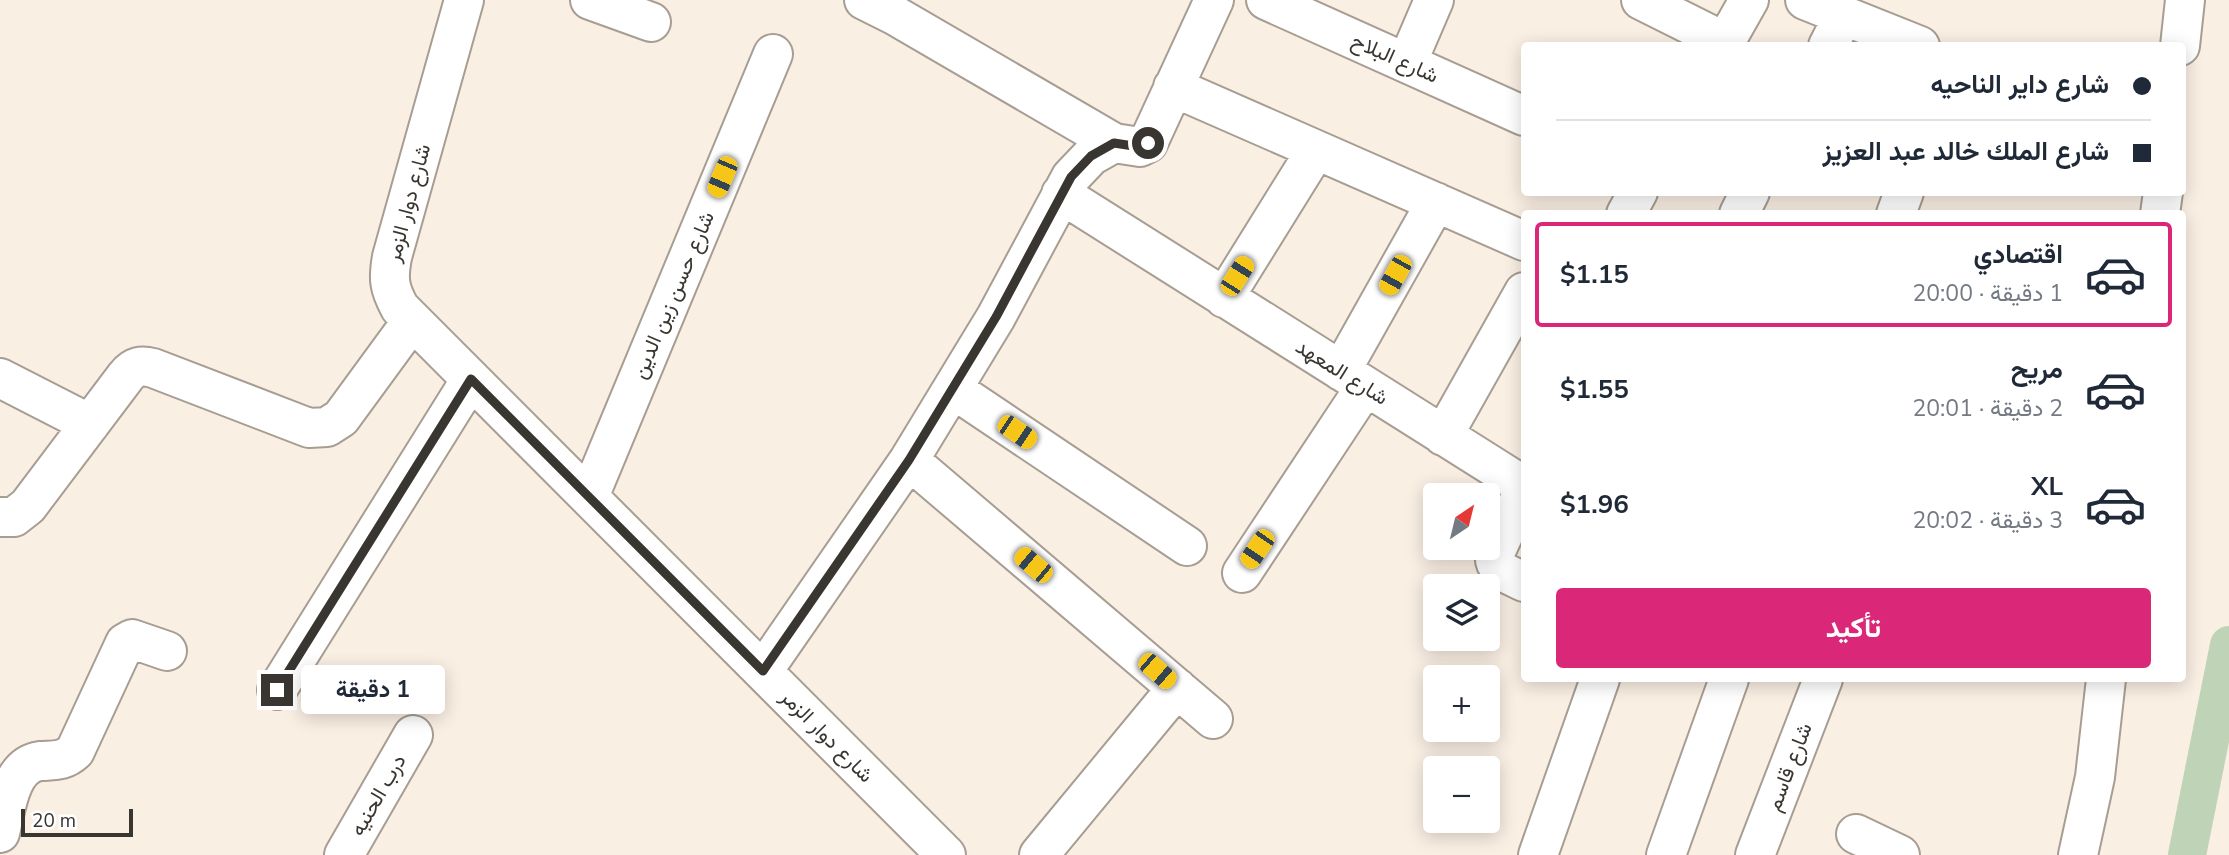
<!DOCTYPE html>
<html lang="ar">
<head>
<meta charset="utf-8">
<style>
  body { margin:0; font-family:"Nunito Sans",Vazirmatn,sans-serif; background:#f2f2f3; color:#1f2937; direction:rtl; height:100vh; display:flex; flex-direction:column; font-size:26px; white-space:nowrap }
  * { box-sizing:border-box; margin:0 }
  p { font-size:23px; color:#747a83 }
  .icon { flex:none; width:38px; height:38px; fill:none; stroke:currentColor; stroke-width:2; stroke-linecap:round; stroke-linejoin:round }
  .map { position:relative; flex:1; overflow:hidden; direction:ltr }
  .details { position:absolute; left:1521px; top:210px; width:665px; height:472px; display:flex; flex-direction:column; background:#fff; border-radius:7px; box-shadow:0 4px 18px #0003; direction:rtl }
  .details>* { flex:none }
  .top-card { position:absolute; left:1521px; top:42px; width:665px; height:154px; border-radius:7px; box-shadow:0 4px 18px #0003; direction:rtl; display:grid; align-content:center; height:154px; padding:0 35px; background:#fff }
  .needle { width:46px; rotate:35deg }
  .controls { position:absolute; left:1423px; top:483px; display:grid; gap:14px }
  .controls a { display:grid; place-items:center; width:77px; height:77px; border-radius:7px; background:#fff; box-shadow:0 4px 18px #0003; font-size:35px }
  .scale { position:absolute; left:21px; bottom:18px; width:112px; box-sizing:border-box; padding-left:7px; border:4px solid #393530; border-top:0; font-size:19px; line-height:24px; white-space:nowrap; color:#393530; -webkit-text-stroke:5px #fff; paint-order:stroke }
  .end { position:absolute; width:32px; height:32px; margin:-16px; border:9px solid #393530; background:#fff; box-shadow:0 0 0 4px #fff }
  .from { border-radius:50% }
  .bubble { position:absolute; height:49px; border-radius:7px; background:#fff; box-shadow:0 4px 18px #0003; font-size:23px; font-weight:700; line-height:49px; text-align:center; direction:rtl }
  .car { position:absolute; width:21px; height:42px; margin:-21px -10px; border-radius:9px; box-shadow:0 0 5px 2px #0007; background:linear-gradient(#f5c518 24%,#345 0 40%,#f5c518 0 76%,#345 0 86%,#f5c518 0) }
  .top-card b { display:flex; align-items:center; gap:24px; height:66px; font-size:26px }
  .top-card b+b { border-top:2px solid #e0e1e3 }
  .top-card i { width:18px; height:18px; background:#1f2937 }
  ul { padding:12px 0 0; list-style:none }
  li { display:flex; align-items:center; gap:21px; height:105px; margin:0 14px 10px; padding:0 21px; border:4px solid transparent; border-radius:7px }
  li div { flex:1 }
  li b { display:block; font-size:26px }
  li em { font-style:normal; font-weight:700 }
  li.active { border-color:#db2777 }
  li>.icon { width:63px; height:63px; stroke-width:1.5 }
  .button { display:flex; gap:14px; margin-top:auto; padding:14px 35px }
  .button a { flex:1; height:80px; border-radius:7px; background:#db2777; color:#fff; font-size:28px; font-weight:700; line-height:80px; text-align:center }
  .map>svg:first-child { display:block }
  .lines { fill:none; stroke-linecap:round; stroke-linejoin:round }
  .canal { stroke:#bfd3b7; stroke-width:38 }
  .minor-casing { stroke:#a79d92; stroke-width:42 }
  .major-casing { stroke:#a79d92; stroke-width:42 }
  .minor { stroke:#fff; stroke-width:38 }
  .major { stroke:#fff; stroke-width:38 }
  .route { stroke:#393530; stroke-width:9 }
  .labels { text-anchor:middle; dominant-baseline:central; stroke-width:6; stroke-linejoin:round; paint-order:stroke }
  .street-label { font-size:21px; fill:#393530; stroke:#fff }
</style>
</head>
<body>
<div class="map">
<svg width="2229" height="855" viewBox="0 0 2229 855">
  <rect width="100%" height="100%" fill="#faefe3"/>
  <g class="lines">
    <path class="canal" d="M2187 855 2229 645"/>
    <defs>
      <path id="minor" d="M464 0 392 257C388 279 389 288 400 308L946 855
        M590 0 651 22
        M864 0 896 16 1114 143
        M1266 0 1524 116
        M1641 0 1725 42
        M1805 0 1920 46
        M1723 46 1749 0
        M1828 46 1844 15
        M1407 63 1434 0
        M1173 87 1524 241
        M1061 194 1516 481 1521 486 1522 494 1495 553C1492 571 1511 575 1524 582
        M1626 214 1638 192
        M1739 214 1750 192
        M1896 214 1904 192
        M1224 298 1316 150
        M1341 371 1436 202
        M0 378 90 424
        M953 389 1187 546
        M1443 436 1524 292
        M909 460 1213 719
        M589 497 773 54
        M0 517H14L28 506 126 376C134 366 141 365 153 368L309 428 327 427 341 418 412 321
        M1242 573 1365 387
        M763 671 909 460 996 317 1071 177 1091 156 1114 143 1140 147 1148 143 1214 0
        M277 690 471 379
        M0 833C6 809 10 765 40 761 55 760 63 762 75 751L125 643 132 639 167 651
        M1856 834 1900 855
        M344 855 413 735
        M1039 855 1177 688
        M1538 855 1600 679
        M1666 855 1729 679
        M1755 855 1823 679"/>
      <path id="major" d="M2180 46 2185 0
        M2160 214 2163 192
        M2078 855 2095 777 2106 679"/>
    </defs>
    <use href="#minor" class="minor-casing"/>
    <use href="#major" class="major-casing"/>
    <use href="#minor" class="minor"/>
    <use href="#major" class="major"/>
  </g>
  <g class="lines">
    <path class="route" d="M277 690 471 379 763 671 909 460 996 317 1071 177 1091 156 1114 143 1140 147 1148 143"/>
  </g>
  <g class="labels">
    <g class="street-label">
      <text transform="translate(1395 58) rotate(24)">شارع البلاح</text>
      <text transform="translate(408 203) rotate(-75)">شارع دوار الزمر</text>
      <text transform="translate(673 295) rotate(-67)">شارع حسن زين الدين</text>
      <text transform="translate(1342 372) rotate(32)">شارع المعهد</text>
      <text transform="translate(827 736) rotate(45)">شارع دوار الزمر</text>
      <text transform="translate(1789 767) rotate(-69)">شارع قاسم</text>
      <text transform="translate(378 795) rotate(-60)">درب الحنيه</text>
    </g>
  </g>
</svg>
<div class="controls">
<a><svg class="needle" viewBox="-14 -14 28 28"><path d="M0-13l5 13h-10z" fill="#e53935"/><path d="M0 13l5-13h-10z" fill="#747a83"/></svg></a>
<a><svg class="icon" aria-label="layers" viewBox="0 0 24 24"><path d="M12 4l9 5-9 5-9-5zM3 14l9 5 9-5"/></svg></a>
<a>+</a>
<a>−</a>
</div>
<div class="scale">20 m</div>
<i class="end from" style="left:1148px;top:143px"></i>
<i class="end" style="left:277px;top:690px"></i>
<div class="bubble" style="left:301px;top:665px;width:144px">1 دقيقة</div>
<i class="car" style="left:722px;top:177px;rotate:203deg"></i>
<i class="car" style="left:1395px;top:275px;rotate:209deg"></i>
<i class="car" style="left:1237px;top:276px;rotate:32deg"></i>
<i class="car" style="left:1017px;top:432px;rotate:124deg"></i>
<i class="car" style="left:1257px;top:549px;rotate:214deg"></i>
<i class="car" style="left:1033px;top:565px;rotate:310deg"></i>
<i class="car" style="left:1157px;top:671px;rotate:131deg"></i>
<div class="top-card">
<b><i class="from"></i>شارع داير الناحيه</b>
<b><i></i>شارع الملك خالد عبد العزيز</b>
</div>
<section class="details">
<ul>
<li class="active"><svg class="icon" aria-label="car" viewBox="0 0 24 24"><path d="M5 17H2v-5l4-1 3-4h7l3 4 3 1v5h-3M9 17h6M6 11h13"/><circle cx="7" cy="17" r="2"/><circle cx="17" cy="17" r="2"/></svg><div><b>اقتصادي</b><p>1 دقيقة · 20:00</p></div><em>$1.15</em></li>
<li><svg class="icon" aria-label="car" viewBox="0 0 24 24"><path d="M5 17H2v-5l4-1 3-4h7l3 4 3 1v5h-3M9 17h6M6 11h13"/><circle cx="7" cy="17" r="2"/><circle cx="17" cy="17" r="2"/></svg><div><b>مريح</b><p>2 دقيقة · 20:01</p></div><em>$1.55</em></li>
<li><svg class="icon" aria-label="car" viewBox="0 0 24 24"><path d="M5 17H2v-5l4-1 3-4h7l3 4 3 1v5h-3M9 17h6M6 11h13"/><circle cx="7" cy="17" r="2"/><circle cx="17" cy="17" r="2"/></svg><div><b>XL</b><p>3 دقيقة · 20:02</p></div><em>$1.96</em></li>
</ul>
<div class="button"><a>تأكيد</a></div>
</section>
</div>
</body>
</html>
